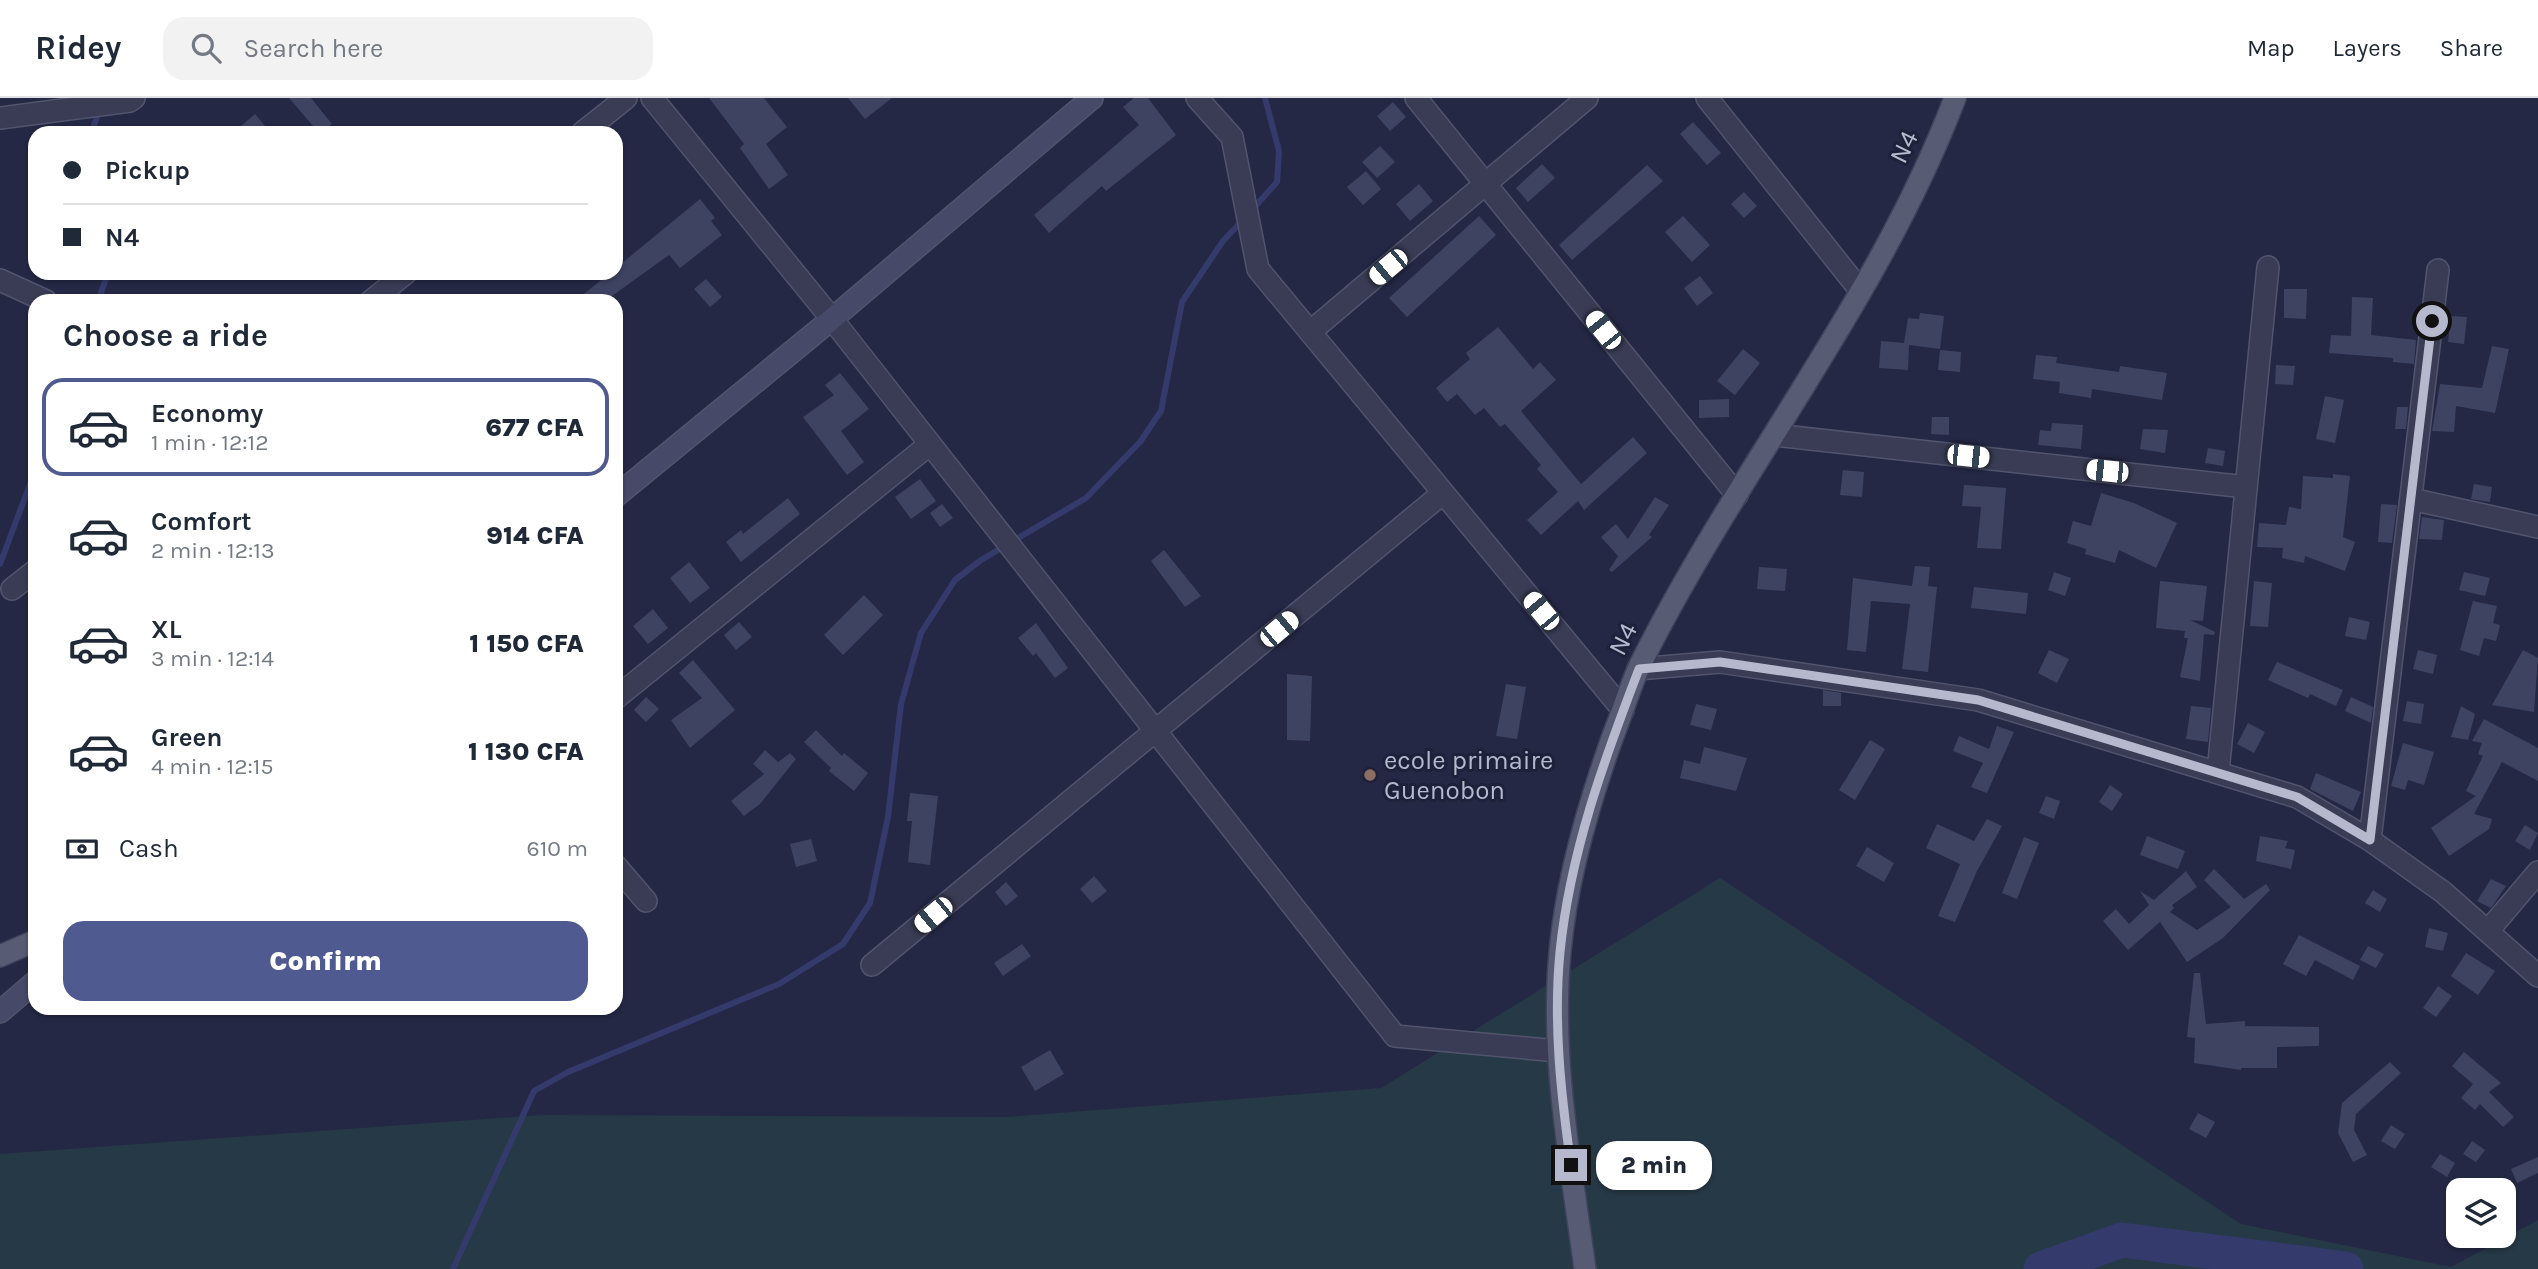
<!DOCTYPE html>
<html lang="en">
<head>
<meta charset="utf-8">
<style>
  body { margin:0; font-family:Karla,sans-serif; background:#f2f2f3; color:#1f2937; height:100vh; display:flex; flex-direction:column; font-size:26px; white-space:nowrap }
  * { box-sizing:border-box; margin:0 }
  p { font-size:23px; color:#747a83 }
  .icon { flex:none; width:38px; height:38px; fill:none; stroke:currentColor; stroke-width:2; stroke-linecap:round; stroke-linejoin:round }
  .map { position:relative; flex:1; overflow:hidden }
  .side { position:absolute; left:28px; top:196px; width:595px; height:721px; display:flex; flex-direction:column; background:#fff; border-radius:21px; box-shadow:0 2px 5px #0004 }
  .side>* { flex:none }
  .hud { position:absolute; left:28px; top:28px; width:595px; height:154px; border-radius:21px; box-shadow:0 2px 5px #0004; display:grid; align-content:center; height:154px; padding:0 35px; background:#fff }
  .fabs { position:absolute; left:2446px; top:1080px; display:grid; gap:14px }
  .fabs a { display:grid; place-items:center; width:70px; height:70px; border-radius:14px; background:#fff; box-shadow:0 2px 5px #0004; font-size:35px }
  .end { position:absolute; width:32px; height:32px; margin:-16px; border:9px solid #b6b8ce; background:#111; box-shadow:0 0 0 4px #111 }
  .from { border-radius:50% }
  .bubble { position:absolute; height:49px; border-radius:21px; background:#fff; box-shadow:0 2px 5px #0004; font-size:23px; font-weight:800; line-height:49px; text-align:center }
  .car { position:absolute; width:21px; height:42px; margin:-21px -10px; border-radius:9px; box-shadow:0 0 5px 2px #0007; background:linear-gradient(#fff 24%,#345 0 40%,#fff 0 76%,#345 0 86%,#fff 0) }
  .hud b { display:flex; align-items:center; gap:24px; height:66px; font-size:26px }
  .hud b+b { border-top:2px solid #e0e1e3 }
  .hud i { width:18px; height:18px; background:#1f2937 }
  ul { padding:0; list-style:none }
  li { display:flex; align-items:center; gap:21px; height:98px; margin:0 14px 10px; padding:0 21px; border:4px solid transparent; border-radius:21px }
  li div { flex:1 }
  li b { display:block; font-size:26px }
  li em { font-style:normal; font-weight:800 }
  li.on { border-color:#4f5a91 }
  li>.icon { width:63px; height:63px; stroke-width:1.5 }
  h2 { padding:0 35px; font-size:32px; line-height:84px }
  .pay { display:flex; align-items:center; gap:18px; height:77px; padding:0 35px; font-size:26px }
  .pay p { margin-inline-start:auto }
  .button { display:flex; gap:14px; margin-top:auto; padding:14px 35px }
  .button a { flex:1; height:80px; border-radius:21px; background:#4f5a91; color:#fff; font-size:28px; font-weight:800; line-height:80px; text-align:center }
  header { display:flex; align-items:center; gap:42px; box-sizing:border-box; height:98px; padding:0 35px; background:#fff; border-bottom:2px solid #e0e1e3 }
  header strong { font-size:33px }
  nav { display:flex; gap:38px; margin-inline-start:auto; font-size:24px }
  .search { width:490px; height:63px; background:#f2f2f3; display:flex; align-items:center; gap:18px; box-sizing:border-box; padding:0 24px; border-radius:21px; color:#747a83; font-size:26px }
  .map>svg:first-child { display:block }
  .green { fill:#263946 }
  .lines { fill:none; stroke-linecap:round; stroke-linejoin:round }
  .stream { stroke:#343b6c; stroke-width:6 }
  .river { stroke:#343b6c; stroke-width:35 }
  .building { fill:#3e4362 }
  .minor-casing { stroke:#51546c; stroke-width:24 }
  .secondary-casing { stroke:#51546c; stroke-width:24 }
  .primary-casing { stroke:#3f425b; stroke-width:24 }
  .minor { stroke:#393c54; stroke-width:21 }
  .secondary { stroke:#464968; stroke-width:21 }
  .primary { stroke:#575b74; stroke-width:21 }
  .route { stroke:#b6b8ce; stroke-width:9 }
  .education-dot { fill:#8d6e63; stroke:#1d213a; stroke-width:2.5 }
  .labels { text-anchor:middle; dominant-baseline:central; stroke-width:6; stroke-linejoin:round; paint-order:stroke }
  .street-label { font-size:26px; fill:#b6b8ce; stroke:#1d213a }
  .poi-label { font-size:26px; fill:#b6b8ce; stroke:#1d213a; text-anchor:start }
</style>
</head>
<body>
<header>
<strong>Ridey</strong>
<div class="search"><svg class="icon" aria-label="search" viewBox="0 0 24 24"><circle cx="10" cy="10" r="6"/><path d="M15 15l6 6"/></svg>Search here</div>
<nav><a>Map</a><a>Layers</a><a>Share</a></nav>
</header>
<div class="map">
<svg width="2538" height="1171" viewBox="0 0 2538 1171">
  <rect width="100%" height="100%" fill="#242845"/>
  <path class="green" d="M1720 780 2241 1126 2451 1169 2538 1122V1171H0V1056L541 1017 1007 1019 1381 990Z"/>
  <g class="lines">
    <path class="stream" d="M91 35 100 11
      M1252 112 1277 84 1279 53 1265 0
      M98 203 108 175
      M0 466 35 373
      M453 1171 534 993 568 974 779 886 843 846 870 805 888 719 901 606 921 535 955 482 981 462 1086 400 1140 344 1161 313 1182 204 1223 143 1242 123"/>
    <path class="river" d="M2041 1171 2122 1142 2346 1171"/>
  </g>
  <path class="building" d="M289 0H311L332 26 319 35Z
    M709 0H764L787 29 766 46 788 77 769 91 740 50 744 46Z
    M848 0H892L865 21Z
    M1134 0H1148L1176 37 1106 93 1102 88 1049 135 1034 117 1139 27 1123 9Z
    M1393 4 1406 19 1390 33 1377 18Z
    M255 16 271 35H233Z
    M1693 24 1721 55 1707 67 1680 36Z
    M1380 48 1395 64 1377 80 1362 64Z
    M1542 66 1555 80 1528 104 1516 90Z
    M1647 67 1663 83 1572 162 1559 147Z
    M1366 73 1381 91 1363 107 1347 89Z
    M1419 86 1433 103 1410 123 1396 106Z
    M1744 94 1757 108 1744 120 1731 106Z
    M700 101 715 120 711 123 722 137 680 170 669 157 605 203H575L610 175H616V170Z
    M1479 118 1496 137 1407 219 1389 200Z
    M1683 118 1710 147 1692 164 1665 134Z
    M1700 178 1713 195 1697 208 1684 190Z
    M706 181 722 199 710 209 694 191Z
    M2284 191H2307L2306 221 2284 220Z
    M2352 199 2373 200 2371 237 2416 242 2414 266 2393 264V260L2329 255 2331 237 2351 238Z
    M1920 215 1944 218 1940 251 1909 247 1908 272 1879 270 1881 243 1904 245 1908 220 1919 221Z
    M2451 218 2467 219 2464 246 2448 244Z
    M1498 229 1533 271 1540 264 1556 282 1521 313 1581 386 1633 339 1647 355 1584 412 1578 403 1541 437 1527 422 1558 394 1537 371 1541 367 1505 326 1500 329 1484 310 1475 317 1457 296 1447 304 1436 290 1470 261 1466 255Z
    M2492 248 2509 251 2495 315 2456 308 2454 334 2432 333 2440 286 2482 290Z
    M1743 251 1760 265 1735 297 1717 283Z
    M1940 252 1961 254 1960 274 1938 272Z
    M2036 257 2057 259 2056 265 2119 274 2120 268 2167 275 2162 302 2092 291 2091 300 2059 295 2060 284 2033 281Z
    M2276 267 2295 268 2293 287 2275 286Z
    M840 275 869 311 841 333 864 364 847 377 803 319 834 297 825 287Z
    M2325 298 2344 302 2335 345 2316 341Z
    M1729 301V319L1699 320V302Z
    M2397 309H2408L2406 331H2395Z
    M1932 319H1949V337L1931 336Z
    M2052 325 2083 327 2081 351 2038 347 2040 332 2051 333Z
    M2143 331 2168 332 2165 355 2140 351Z
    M2208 350 2225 353 2223 368 2205 365Z
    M1843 372 1864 374 1862 399 1840 397Z
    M2333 376 2350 378 2343 439 2355 444 2345 473 2305 458 2304 465 2282 460 2283 450 2257 449 2259 425 2286 427 2289 409 2301 411 2303 378 2333 380Z
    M920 381 936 403 911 421 895 399Z
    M2474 386 2492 389 2490 404 2471 401Z
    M1964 387 2006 390 2001 451 1977 450 1981 409 1962 408Z
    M2101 395 2134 405 2177 425 2156 470 2119 452 2115 465 2085 456 2086 451 2067 445 2073 423 2091 428Z
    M1655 399 1669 407 1649 437 1652 439 1612 474 1609 472 1618 458 1601 439 1616 426 1628 441Z
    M788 400 800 416 741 464 726 444 741 432 743 436Z
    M942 406 953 420 940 429 930 415Z
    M2381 406 2397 407 2392 445 2378 444Z
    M2422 419 2444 422 2442 442 2419 441Z
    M1164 452 1201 498 1185 509 1151 463Z
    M689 464 710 490 690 505 670 480Z
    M1915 468 1930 469 1928 488 1937 489 1928 574 1902 571 1910 506 1871 503 1866 554 1847 552 1853 480 1912 488Z
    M1759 469 1787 471 1785 493 1757 491Z
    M2054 474 2071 480 2065 498 2048 492Z
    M2464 474 2490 480 2485 498 2459 492Z
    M2160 483 2207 488 2203 523 2190 522 2215 534 2214 537 2204 536 2200 583 2180 579 2188 540H2184L2185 533 2156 530Z
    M2254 483 2272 485 2268 529 2250 528Z
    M1974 489 2028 495 2026 516 1971 510Z
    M864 497 883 517 843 557 824 537Z
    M2473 503 2497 508 2493 525 2500 527 2496 543 2484 540 2479 558 2460 552Z
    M653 511 668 530 648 546 633 528Z
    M2349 519 2370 524 2366 542 2345 538Z
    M739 524 752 539 736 552 724 537Z
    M1036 525 1068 570 1055 580 1036 555 1033 558 1018 540Z
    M2049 552 2069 561 2057 585 2038 575Z
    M2418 552 2437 557 2433 576 2413 571Z
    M2523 552 2538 560 2534 614 2492 607Z
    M693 562 735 612 690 650 671 622 702 600 679 575Z
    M2277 564 2343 592 2336 608 2310 596 2308 600 2268 582Z
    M1287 576 1312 578 1310 643 1287 642Z
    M1506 586 1526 589 1517 641 1496 638Z
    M1823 592 1841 595V608H1823Z
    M646 599 659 611 646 624 634 612Z
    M2351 599 2373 609 2371 625 2345 613Z
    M2407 603 2424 606 2421 626 2403 623Z
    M1696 606 1717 611 1711 632 1690 627Z
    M2191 608 2211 610 2208 644 2186 641Z
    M2461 608 2475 616 2468 642 2451 639Z
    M2484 621 2538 650V683L2502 664 2474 716 2492 721 2489 731 2449 758 2431 730 2476 698 2466 693 2483 658 2478 656 2482 645 2472 643Z
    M2248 625 2265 634 2254 655 2237 646Z
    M1997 628 2014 634 1987 695 1971 689 1983 665 1953 653 1959 638 1989 651Z
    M816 632 842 658 844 655 868 675 854 693 829 673 831 670 804 644Z
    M1870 642 1885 651 1855 702 1839 692Z
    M2403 645 2434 654 2424 687 2408 682 2405 692 2391 688Z
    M1704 649 1747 660 1736 693 1680 680 1684 662 1700 666Z
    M765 652 778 664 790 655 796 661 760 706 744 718 731 703 764 676 753 666Z
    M2316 675 2361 694 2353 713 2310 691Z
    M2110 687 2123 696 2112 713 2099 704Z
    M910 695 938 698 930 767 908 764 912 723H907Z
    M2046 698 2060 703 2054 721 2039 715Z
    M1987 721 2002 728 1977 773 1955 824 1938 818 1960 766 1926 750 1937 726 1974 743Z
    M2525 727 2538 735 2530 752 2515 743Z
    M2147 738 2185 753 2178 771 2140 757Z
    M2260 738 2288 743 2285 750 2295 752 2291 771 2256 763Z
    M2024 739 2039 745 2017 801 2002 795Z
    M811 741 817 763 796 769 790 746Z
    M1867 749 1894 765 1884 784 1856 768Z
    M2214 771 2244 801 2266 786 2270 792 2223 840 2187 864 2160 824 2128 852 2103 823 2116 811 2129 826 2149 807 2140 793 2154 802 2186 773 2197 789 2172 807 2174 810 2170 814 2197 832 2231 809 2204 782Z
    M1094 778 1107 793 1092 805 1080 791Z
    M2491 781 2506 788 2491 810 2477 803Z
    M1006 784 1018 798 1006 808 995 794Z
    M2373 792 2387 801 2380 814 2365 805Z
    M2429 830 2448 835 2443 853 2425 849Z
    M2299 837 2360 868 2353 882 2315 862 2306 878 2283 866Z
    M1022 846 1031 858 1003 878 994 865Z
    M2368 848 2384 856 2376 870 2360 862Z
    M2466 855 2495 873 2478 897 2451 878Z
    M2194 875H2200L2206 926 2245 923V928L2319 929V948L2277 949V970H2241V972L2194 965 2195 940 2187 939Z
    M2438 888 2452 898 2436 919 2423 910Z
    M1050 952 1064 976 1035 993 1021 969Z
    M2464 954 2501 985 2489 994 2514 1019 2503 1029 2480 1006 2475 1012 2461 1000 2473 986 2452 968Z
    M2390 964 2401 975 2356 1016 2354 1032 2367 1057 2353 1064 2338 1035 2342 1005Z
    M2198 1015 2215 1024 2206 1040 2189 1031Z
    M2391 1027 2405 1036 2395 1051 2381 1043Z
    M2472 1043 2485 1052 2476 1064 2463 1056Z
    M2440 1056 2455 1065 2447 1079 2431 1069Z
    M2538 1059V1075L2517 1085 2511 1071Z"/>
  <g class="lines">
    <defs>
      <path id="minor" d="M652 0 832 221 1395 938 1558 953
        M1197 0 1232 39 1258 171 1623 612
        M1416 0 1737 397
        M1707 0 1860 192
        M0 20 130 3 134 0
        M582 35 626 0
        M0 182 46 203
        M371 203 406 175
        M1310 234 1587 0
        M1774 337 2246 389
        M2411 401 2538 429
        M12 491 35 473
        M1638 571 1720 564 1978 602 2297 699 2370 742 2443 794 2538 878
        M616 600 930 346
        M2218 674 2268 169
        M2370 742 2438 172
        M616 768 646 803
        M2488 833 2538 774
        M872 867 1443 395"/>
      <path id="secondary" d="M616 398 832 221 1092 0
        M0 914 35 884"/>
      <path id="primary" d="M0 858 35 843
        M1585 1171C1571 1066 1550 961 1560 854 1567 777 1590 700 1617 627 1625 607 1631 586 1640 567 1736 374 1878 203 1955 0"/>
    </defs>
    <use href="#minor" class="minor-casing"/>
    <use href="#secondary" class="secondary-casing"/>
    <use href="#primary" class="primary-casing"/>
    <use href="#minor" class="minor"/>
    <use href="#secondary" class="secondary"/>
    <use href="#primary" class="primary"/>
  </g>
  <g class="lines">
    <path class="route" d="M1571 1067C1561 997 1553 925 1560 854 1570 755 1604 662 1639 571L1720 564 1978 602 2297 699 2370 742 2432 223"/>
  </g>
  <circle class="education-dot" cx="1370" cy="677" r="7"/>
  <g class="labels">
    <g class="street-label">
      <text transform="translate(1904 49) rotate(-64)">N4</text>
      <text transform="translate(1623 541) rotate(-63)">N4</text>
    </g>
    <g class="poi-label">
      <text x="1384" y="662">ecole primaire<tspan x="1384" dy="30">Guenobon</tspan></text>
    </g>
  </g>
</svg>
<div class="fabs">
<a><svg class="icon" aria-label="layers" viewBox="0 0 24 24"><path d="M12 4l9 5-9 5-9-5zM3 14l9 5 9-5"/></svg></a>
</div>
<i class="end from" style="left:2432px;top:223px"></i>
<i class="end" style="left:1571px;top:1067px"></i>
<div class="bubble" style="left:1596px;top:1043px;width:116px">2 min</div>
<i class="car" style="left:1388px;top:169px;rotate:230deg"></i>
<i class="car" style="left:1603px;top:232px;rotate:321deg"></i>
<i class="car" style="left:1968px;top:358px;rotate:96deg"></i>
<i class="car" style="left:2107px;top:373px;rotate:276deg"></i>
<i class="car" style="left:1541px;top:513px;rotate:320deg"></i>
<i class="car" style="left:1279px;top:531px;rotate:50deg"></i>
<i class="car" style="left:933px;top:817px;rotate:230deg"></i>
<div class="hud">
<b><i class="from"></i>Pickup</b>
<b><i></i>N4</b>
</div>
<section class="side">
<h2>Choose a ride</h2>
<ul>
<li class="on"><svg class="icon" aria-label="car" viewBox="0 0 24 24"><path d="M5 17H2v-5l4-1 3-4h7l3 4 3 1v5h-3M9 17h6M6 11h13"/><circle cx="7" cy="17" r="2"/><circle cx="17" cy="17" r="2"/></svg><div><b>Economy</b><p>1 min · 12:12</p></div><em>677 CFA</em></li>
<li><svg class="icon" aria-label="car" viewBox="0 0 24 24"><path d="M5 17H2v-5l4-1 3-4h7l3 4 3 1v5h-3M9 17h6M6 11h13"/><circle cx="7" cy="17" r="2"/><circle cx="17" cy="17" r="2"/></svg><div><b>Comfort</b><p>2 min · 12:13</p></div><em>914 CFA</em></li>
<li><svg class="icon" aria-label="car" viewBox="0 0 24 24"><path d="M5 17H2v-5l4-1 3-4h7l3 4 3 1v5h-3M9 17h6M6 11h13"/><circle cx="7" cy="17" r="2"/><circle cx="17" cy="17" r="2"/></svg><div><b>XL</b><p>3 min · 12:14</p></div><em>1 150 CFA</em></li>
<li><svg class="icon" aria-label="car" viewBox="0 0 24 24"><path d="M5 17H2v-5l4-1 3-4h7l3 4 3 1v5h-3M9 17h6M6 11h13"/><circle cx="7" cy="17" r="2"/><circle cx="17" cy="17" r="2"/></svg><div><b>Green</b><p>4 min · 12:15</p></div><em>1 130 CFA</em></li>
</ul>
<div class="pay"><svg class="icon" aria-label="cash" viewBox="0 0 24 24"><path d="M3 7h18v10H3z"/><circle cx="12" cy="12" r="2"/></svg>Cash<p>610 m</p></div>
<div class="button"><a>Confirm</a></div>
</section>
</div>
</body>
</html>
